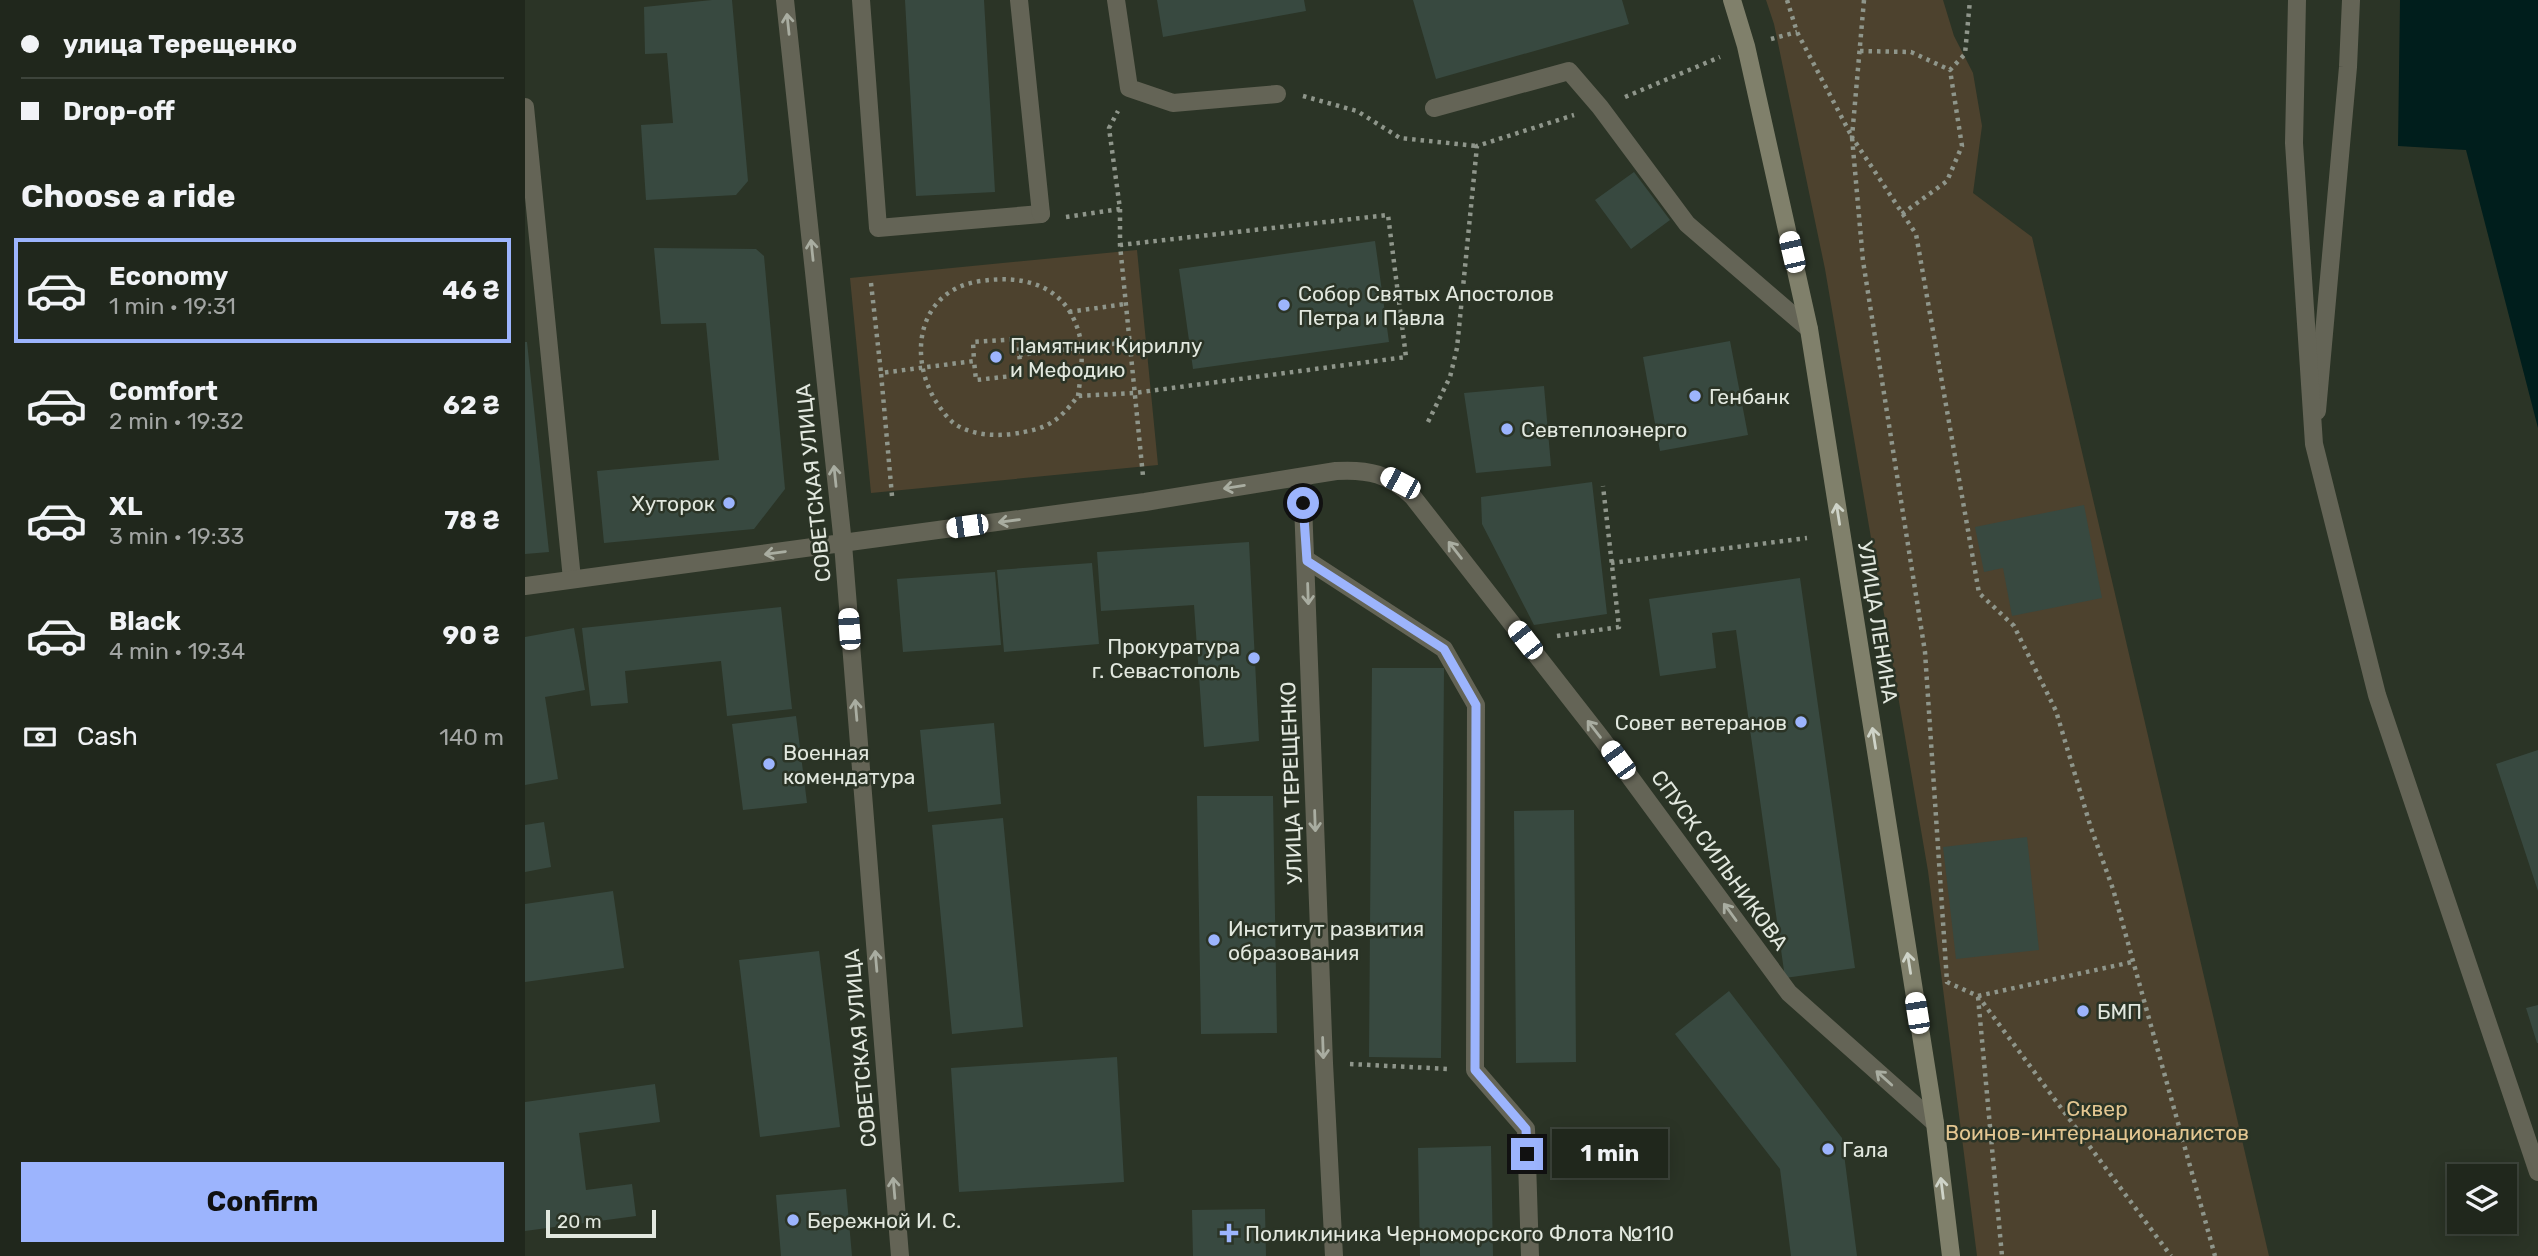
<!DOCTYPE html>
<html lang="en">
<head>
<meta charset="utf-8">
<style>
  body { margin:0; font-family:Rubik,sans-serif; background:#282f25; color:#f1f3f6; height:100vh; display:flex; flex-direction:column; font-size:26px; white-space:nowrap }
  * { box-sizing:border-box; margin:0 }
  p { font-size:23px; color:#a2a5a3 }
  .icon { flex:none; width:38px; height:38px; fill:none; stroke:currentColor; stroke-width:2; stroke-linecap:round; stroke-linejoin:round }
  .map { position:relative; flex:1; overflow:hidden }
  .sheet { display:flex; flex-direction:column; background:#20271c; width:525px }
  .sheet>* { flex:none }
  .guide { display:grid; align-content:center; height:154px; padding:0 21px; background:#20271c }
  .tools { position:absolute; left:1922px; top:1164px; display:grid; gap:14px }
  .tools a { display:grid; place-items:center; width:70px; height:70px; border-radius:0px; background:#20271c; box-shadow:0 4px 18px #0003,0 0 0 2px #3d443b; font-size:35px }
  .scale { position:absolute; left:21px; bottom:18px; width:110px; box-sizing:border-box; padding-left:7px; border:4px solid #e2e8df; border-top:0; font-size:19px; line-height:24px; white-space:nowrap; color:#e2e8df; -webkit-text-stroke:5px #2b3426; paint-order:stroke }
  .end { position:absolute; width:32px; height:32px; margin:-16px; border:9px solid #9cb4fd; background:#111; box-shadow:0 0 0 4px #111 }
  .from { border-radius:50% }
  .bubble { position:absolute; height:49px; border-radius:0px; background:#20271c; box-shadow:0 4px 18px #0003,0 0 0 2px #3d443b; font-size:23px; font-weight:700; line-height:49px; text-align:center }
  .car { position:absolute; width:21px; height:42px; margin:-21px -10px; border-radius:9px; box-shadow:0 0 5px 2px #0007; background:linear-gradient(#fff 24%,#345 0 40%,#fff 0 76%,#345 0 86%,#fff 0) }
  .guide b { display:flex; align-items:center; gap:24px; height:66px; font-size:26px }
  .guide b+b { border-top:2px solid #3d443b }
  .guide i { width:18px; height:18px; background:#f1f3f6 }
  ul { padding:0; list-style:none }
  li { display:flex; align-items:center; gap:21px; height:105px; margin:0 14px 10px; padding:0 7px; border:4px solid transparent; border-radius:0px }
  li div { flex:1 }
  li b { display:block; font-size:26px }
  li em { font-style:normal; font-weight:700 }
  li.on { border-color:#9cb4fd }
  li>.icon { width:63px; height:63px; stroke-width:1.5 }
  h2 { padding:0 21px; font-size:32px; line-height:84px }
  .pay { display:flex; align-items:center; gap:18px; height:77px; padding:0 21px; font-size:26px }
  .pay p { margin-inline-start:auto }
  .primary-button { display:flex; gap:14px; margin-top:auto; padding:14px 21px }
  .primary-button a { flex:1; height:80px; border-radius:0px; background:#9cb4fd; color:#111; font-size:28px; font-weight:700; line-height:80px; text-align:center }
  main { display:flex; flex:1; min-height:0 }
  .map>svg:first-child { display:block }
  .green { fill:#4d422e }
  .water { fill:#001e1c }
  .building { fill:#384940 }
  .lines { fill:none; stroke-linecap:round; stroke-linejoin:round }
  .path { stroke:#8f968b; stroke-width:4.5; stroke-dasharray:3.5 5; stroke-linecap:butt }
  .service { stroke:#646456; stroke-width:18 }
  .minor { stroke:#646456; stroke-width:18 }
  .secondary { stroke:#80806b; stroke-width:18 }
  .oneway { stroke:#a9ada1 }
  .oneway2 { stroke:#ced3c8 }
  .route { stroke:#9cb4fd; stroke-width:9 }
  .poi-dot { fill:#9cb4fd; stroke:#2b3426; stroke-width:2.5 }
  .labels { text-anchor:middle; dominant-baseline:central; stroke-width:5; stroke-linejoin:round; paint-order:stroke }
  .poi-label { font-size:21px; fill:#e2e8df; stroke:#2b3426; text-anchor:start }
  .street-label { font-size:21px; fill:#e2e8df; stroke:#2b3426 }
  .park-label { font-size:21px; fill:#e3c691; stroke:#2b3426 }
</style>
</head>
<body>
<main>
<section class="sheet">
<div class="guide">
<b><i class="from"></i>улица Терещенко</b>
<b><i></i>Drop-off</b>
</div>
<h2>Choose a ride</h2>
<ul>
<li class="on"><svg class="icon" aria-label="car" viewBox="0 0 24 24"><path d="M5 17H2v-5l4-1 3-4h7l3 4 3 1v5h-3M9 17h6M6 11h13"/><circle cx="7" cy="17" r="2"/><circle cx="17" cy="17" r="2"/></svg><div><b>Economy</b><p>1 min · 19:31</p></div><em>46 ₴</em></li>
<li><svg class="icon" aria-label="car" viewBox="0 0 24 24"><path d="M5 17H2v-5l4-1 3-4h7l3 4 3 1v5h-3M9 17h6M6 11h13"/><circle cx="7" cy="17" r="2"/><circle cx="17" cy="17" r="2"/></svg><div><b>Comfort</b><p>2 min · 19:32</p></div><em>62 ₴</em></li>
<li><svg class="icon" aria-label="car" viewBox="0 0 24 24"><path d="M5 17H2v-5l4-1 3-4h7l3 4 3 1v5h-3M9 17h6M6 11h13"/><circle cx="7" cy="17" r="2"/><circle cx="17" cy="17" r="2"/></svg><div><b>XL</b><p>3 min · 19:33</p></div><em>78 ₴</em></li>
<li><svg class="icon" aria-label="car" viewBox="0 0 24 24"><path d="M5 17H2v-5l4-1 3-4h7l3 4 3 1v5h-3M9 17h6M6 11h13"/><circle cx="7" cy="17" r="2"/><circle cx="17" cy="17" r="2"/></svg><div><b>Black</b><p>4 min · 19:34</p></div><em>90 ₴</em></li>
</ul>
<div class="pay"><svg class="icon" aria-label="cash" viewBox="0 0 24 24"><path d="M3 7h18v10H3z"/><circle cx="12" cy="12" r="2"/></svg>Cash<p>140 m</p></div>
<div class="primary-button"><a>Confirm</a></div>
</section>
<div class="map">
<svg width="2013" height="1256" viewBox="0 0 2013 1256">
  <rect width="100%" height="100%" fill="#2b3426"/>
  <path class="green" d="M1241 0H1418L1429 36 1448 73 1457 126 1448 193 1507 237 1744 1256H1452L1403 871 1300 269 1249 24Z
    M612 250 633 465 346 493 325 278Z"/>
  <path class="water" d="M1875 0H2013V428L1941 150 1873 146Z"/>
  <path class="building" d="M187 0H207L223 181 211 195 121 200 116 125 148 123 142 53 120 54 119 7Z
    M380 0H459L470 192 391 196Z
    M632 0H779L781 11 638 37Z
    M888 0H1097L1104 24 911 79Z
    M1109 172 1145 220 1106 249 1070 200Z
    M850 241 864 342 668 369 654 269Z
    M129 248 231 249 239 256 260 489 229 529 79 543 72 471 194 460 181 323 136 324Z
    M1205 341 1223 435 1135 451 1118 357Z
    M0 342H2L24 552 0 554Z
    M1019 386 1026 466 951 473 939 393Z
    M1067 482 1082 614 1009 625 957 524 956 497Z
    M1559 505 1577 598 1487 616 1478 568 1459 572 1450 527Z
    M724 542 734 741 679 747 669 605 576 611 572 552Z
    M567 563 574 644 479 652 472 570Z
    M470 572 476 645 378 652 372 579Z
    M1275 578 1330 968 1260 978 1211 630 1187 633 1191 668 1135 676 1124 599Z
    M256 607 267 709 202 716 196 661 100 671 103 703 66 706 57 628Z
    M49 628 60 690 20 697 33 779 0 785V637Z
    M847 668H919L916 1058 844 1057Z
    M271 716 282 803 218 810 207 724Z
    M469 723 476 804 403 812 395 730Z
    M2013 750V891L1971 764Z
    M672 796H748L752 1033 676 1034Z
    M1049 810 1051 1062 991 1063 989 811Z
    M478 818 498 1027 427 1034 407 825Z
    M19 822 26 867 0 872V825Z
    M1502 837 1514 950 1431 959 1418 847Z
    M88 891 99 968 0 982V904Z
    M294 951 315 1127 235 1137 214 960Z
    M1204 991 1317 1138 1332 1256H1266L1255 1169 1150 1034Z
    M2013 1005V1043H2012L2001 1008Z
    M592 1057 599 1182 434 1192 426 1068Z
    M130 1084 135 1122 54 1133 61 1190 107 1184 111 1216 0 1231V1102Z
    M966 1146 968 1256H895L893 1148Z
    M321 1189 327 1256H256L251 1195Z
    M740 1209 741 1256H668L667 1210Z"/>
  <g class="lines">
    <path class="path" d="M1262 0 1272 32 1327 137 1338 261 1400 652 1422 982 1453 996 1646 1256
      M1339 0 1327 137 1391 234 1454 593 1489 626 1531 711 1566 828 1588 889 1690 1256
      M1246 39 1272 32
      M1335 51 1386 52 1425 70 1440 54 1445 0
      M778 96 832 111 875 138 952 146
      M1100 97 1195 57
      M595 209V245L618 476
      M1377 214 1422 181 1437 146 1425 70
      M541 217 595 209 584 128 593 111
      M346 283 356 373
      M544 312 600 304
      M494 355 604 342
      M553 396C556 374 560 348 552 327 537 284 497 275 456 281 395 289 382 352 410 400 416 409 425 423 435 427 451 435 470 436 487 434 522 429 532 423 553 396L609 393 881 357 863 215 595 245
      M903 422 925 377 932 348 952 146 1049 115
      M367 496 356 373 449 361 451 380 496 375 493 339 448 342 449 361
      M1086 563 1282 538
      M1032 636 1094 627 1078 486
      M1453 996 1607 962
      M1453 997 1477 1256
      M825 1064 924 1069"/>
    <path class="service" d="M336 0 353 228 516 214
      M0 107 47 579
      M909 108 1044 71 1075 107 1162 224 1284 329
      M1792 411 1823 67 1826 0
      M782 560 919 649 951 705 950 1070 1001 1129 1005 1256"/>
    <path class="minor" d="M260 0 318 544 375 1256
      M494 0 516 214
      M591 0 604 88 648 103 752 94
      M1772 0 1769 143 1789 444 1852 695 2013 1172
      M777 477 799 1063 809 1256
      M0 586 620 502 811 471C843 469 865 474 888 497L1077 739 1264 993 1410 1123"/>
    <path class="secondary" d="M1207 0 1221 46 1284 329 1410 1123 1426 1256"/>
  </g>
  <defs><path id="oneway-shaft" d="M-6 0H5M1.5-3L5.5 0L1.5 3" fill="none" stroke-width="1.6" stroke-linecap="round" stroke-linejoin="round" transform="scale(1.75)"/></defs>
  <g class="oneway">
    <use href="#oneway-shaft" transform="translate(263 24) rotate(-96)"/>
    <use href="#oneway-shaft" transform="translate(287 250) rotate(-96)"/>
    <use href="#oneway-shaft" transform="translate(310 476) rotate(-96)"/>
    <use href="#oneway-shaft" transform="translate(709 487) rotate(171)"/>
    <use href="#oneway-shaft" transform="translate(484 521) rotate(172)"/>
    <use href="#oneway-shaft" transform="translate(930 550) rotate(-128)"/>
    <use href="#oneway-shaft" transform="translate(250 553) rotate(172)"/>
    <use href="#oneway-shaft" transform="translate(783 594) rotate(88)"/>
    <use href="#oneway-shaft" transform="translate(331 710) rotate(-95)"/>
    <use href="#oneway-shaft" transform="translate(1069 729) rotate(-128)"/>
    <use href="#oneway-shaft" transform="translate(790 821) rotate(88)"/>
    <use href="#oneway-shaft" transform="translate(1205 912) rotate(-126)"/>
    <use href="#oneway-shaft" transform="translate(351 961) rotate(-95)"/>
    <use href="#oneway-shaft" transform="translate(798 1048) rotate(88)"/>
    <use href="#oneway-shaft" transform="translate(1359 1078) rotate(-138)"/>
    <use href="#oneway-shaft" transform="translate(369 1188) rotate(-95)"/>
  </g>
  <g class="oneway2">
    <use href="#oneway-shaft" transform="translate(1313 514) rotate(-99)"/>
    <use href="#oneway-shaft" transform="translate(1349 738) rotate(-99)"/>
    <use href="#oneway-shaft" transform="translate(1384 963) rotate(-99)"/>
    <use href="#oneway-shaft" transform="translate(1417 1188) rotate(-97)"/>
  </g>
  <g class="lines">
    <path class="route" d="M778 503 782 561 919 649 951 705 950 1070 1001 1129 1002 1154"/>
  </g>
  <g class="poi-dot">
    <circle cx="759" cy="305" r="7"/>
    <circle cx="471" cy="357" r="7"/>
    <circle cx="1170" cy="396" r="7"/>
    <circle cx="982" cy="429" r="7"/>
    <circle cx="204" cy="503" r="7"/>
    <circle cx="729" cy="658" r="7"/>
    <circle cx="1276" cy="722" r="7"/>
    <circle cx="244" cy="764" r="7"/>
    <circle cx="689" cy="940" r="7"/>
    <circle cx="1558" cy="1011" r="7"/>
    <circle cx="1303" cy="1149" r="7"/>
    <circle cx="268" cy="1220" r="7"/>
    <path d="M700.5 1222.5h7v7h7v7h-7v7h-7v-7h-7v-7h7z"/>
  </g>
  <g class="labels">
    <g class="poi-label">
      <text x="773" y="293">Собор Святых Апостолов<tspan x="773" dy="24">Петра и Павла</tspan></text>
      <text x="485" y="345">Памятник Кириллу<tspan x="485" dy="24">и Мефодию</tspan></text>
      <text x="1184" y="396">Генбанк</text>
      <text x="996" y="429">Севтеплоэнерго</text>
      <text x="190" y="503" text-anchor="end">Хуторок</text>
      <text x="715" y="646" text-anchor="end">Прокуратура<tspan x="715" dy="24">г. Севастополь</tspan></text>
      <text x="1262" y="722" text-anchor="end">Совет ветеранов</text>
      <text x="258" y="752">Военная<tspan x="258" dy="24">комендатура</tspan></text>
      <text x="703" y="928">Институт развития<tspan x="703" dy="24">образования</tspan></text>
      <text x="1572" y="1011">БМП</text>
      <text x="1317" y="1149">Гала</text>
      <text x="282" y="1220">Бережной И. С.</text>
      <text x="720" y="1233">Поликлиника Черноморского Флота №110</text>
    </g>
    <g class="street-label">
      <text transform="translate(288 483) rotate(-96)">СОВЕТСКАЯ УЛИЦА</text>
      <text transform="translate(1353 622) rotate(81)">УЛИЦА ЛЕНИНА</text>
      <text transform="translate(766 783) rotate(-92)">УЛИЦА ТЕРЕЩЕНКО</text>
      <text transform="translate(1195 860) rotate(54)">СПУСК СИЛЬНИКОВА</text>
      <text transform="translate(335 1048) rotate(-95)">СОВЕТСКАЯ УЛИЦА</text>
    </g>
    <g class="park-label">
      <text x="1572" y="1108">Сквер<tspan x="1572" dy="24">Воинов-интернационалистов</tspan></text>
    </g>
  </g>
</svg>
<div class="tools">
<a><svg class="icon" aria-label="layers" viewBox="0 0 24 24"><path d="M12 4l9 5-9 5-9-5zM3 14l9 5 9-5"/></svg></a>
</div>
<div class="scale">20 m</div>
<i class="end from" style="left:778px;top:503px"></i>
<i class="end" style="left:1002px;top:1154px"></i>
<div class="bubble" style="left:1027px;top:1129px;width:116px">1 min</div>
<i class="car" style="left:1267px;top:252px;rotate:347deg"></i>
<i class="car" style="left:875px;top:483px;rotate:298deg"></i>
<i class="car" style="left:442px;top:526px;rotate:262deg"></i>
<i class="car" style="left:324px;top:629px;rotate:356deg"></i>
<i class="car" style="left:1000px;top:640px;rotate:322deg"></i>
<i class="car" style="left:1093px;top:760px;rotate:324deg"></i>
<i class="car" style="left:1392px;top:1013px;rotate:351deg"></i>
</div>
</main>
</body>
</html>
